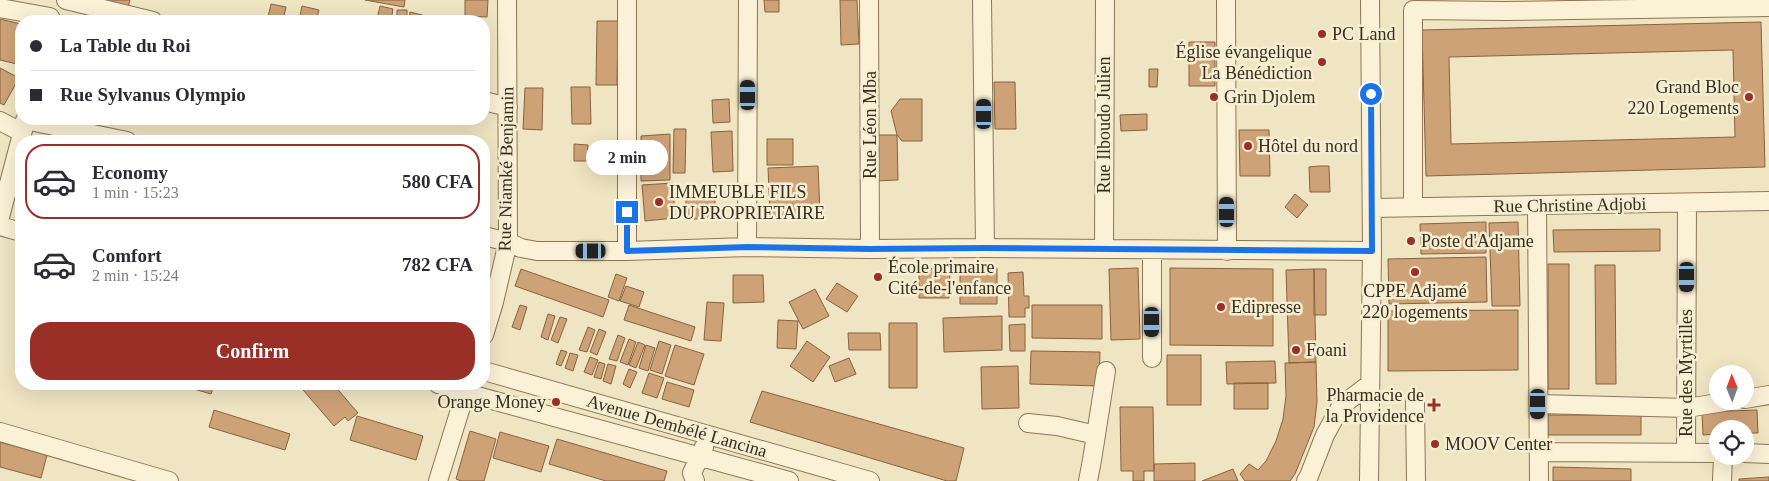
<!DOCTYPE html>
<html lang="en">
<head>
<meta charset="utf-8">
<style>
  body { margin:0; font-family:Georgia,serif; background:#f7f7f7; color:#2b2b33; height:100vh; display:flex; flex-direction:column; font-size:19px; white-space:nowrap }
  * { box-sizing:border-box; margin:0 }
  p { font-size:16px; color:#7c7c81 }
  .icon { flex:none; width:28px; height:28px; fill:none; stroke:currentColor; stroke-width:2; stroke-linecap:round; stroke-linejoin:round }
  .map { position:relative; flex:1; overflow:hidden }
  .details { position:absolute; left:15px; top:135px; width:475px; height:255px; display:flex; flex-direction:column; background:#fff; border-radius:20px; box-shadow:0 5px 20px #0002 }
  .details>* { flex:none }
  .banner { position:absolute; left:15px; top:15px; width:475px; height:110px; border-radius:20px; box-shadow:0 5px 20px #0002; display:grid; align-content:center; height:110px; padding:0 15px; background:#fff }
  .needle { width:32px; rotate:359deg }
  .controls { position:absolute; left:1709px; top:365px; display:grid; gap:10px }
  .controls a { display:grid; place-items:center; width:45px; height:45px; border-radius:50%; background:#fff; box-shadow:0 5px 20px #0002; font-size:25px }
  .end { position:absolute; width:22px; height:22px; margin:-11px; border:6px solid #1a73e8; background:#fff; box-shadow:0 0 0 2px #fff }
  .from { border-radius:50% }
  .bubble { position:absolute; height:35px; border-radius:18px; background:#fff; box-shadow:0 5px 20px #0002; font-size:16px; font-weight:800; line-height:35px; text-align:center }
  .car { position:absolute; width:15px; height:30px; margin:-15px -8px; border-radius:6px; box-shadow:0 0 4px 1px #0007; background:linear-gradient(#222 24%,#8ab4d8 0 40%,#222 0 76%,#8ab4d8 0 86%,#222 0) }
  .banner b { display:flex; align-items:center; gap:18px; height:48px; font-size:19px }
  .banner b+b { border-top:1px solid #e1e1e2 }
  .banner i { width:12px; height:12px; background:#2b2b33 }
  ul { padding:9px 0 0; list-style:none }
  li { display:flex; align-items:center; gap:15px; height:75px; margin:0 10px 8px; padding:0 5px; border:2px solid transparent; border-radius:20px }
  li div { flex:1 }
  li b { display:block; font-size:19px }
  li em { font-style:normal; font-weight:800 }
  li.current { border-color:#9a2f28 }
  li>.icon { width:45px; height:45px; stroke-width:1.5 }
  .cta { display:flex; gap:10px; margin-top:auto; padding:10px 15px }
  .cta a { flex:1; height:58px; border-radius:20px; background:#9a2f28; color:#fff; font-size:20px; font-weight:800; line-height:58px; text-align:center }
  .map>svg:first-child { display:block }
  .building { fill:#cea277; stroke:#89613e; fill-rule:evenodd }
  .lines { fill:none; stroke-linecap:round; stroke-linejoin:round }
  .minor-casing { stroke:#8a7659; stroke-width:20 }
  .minor { stroke:#faf1d6; stroke-width:18 }
  .route { stroke:#1a73e8; stroke-width:6 }
  .poi-dot { fill:#9a2f28; stroke:#f6eed2; stroke-width:2 }
  .labels { text-anchor:middle; dominant-baseline:central; stroke-width:5; stroke-linejoin:round; paint-order:stroke }
  .poi-label { font-size:18px; fill:#392d1d; stroke:#f6eed2; text-anchor:start }
  .street-label { font-size:18px; fill:#392d1d; stroke:#f6eed2 }
</style>
</head>
<body>
<div class="map">
<svg width="1769" height="481" viewBox="0 0 1769 481">
  <rect width="100%" height="100%" fill="#efe5c2"/>
  <path class="building" d="M100 0H130L128 7Z
    M365 0H405L404 7Z
    M465 0H488L487 17 465 16Z
    M764 0H779V12H765Z
    M840 0H857L859 44 841 45Z
    M271 4 286 7 283 20 268 17Z
    M302 6 319 10 316 21H299Z
    M380 6 393 9 391 21 377 19Z
    M397 10H407V21H397Z
    M410 12 438 19V21H409Z
    M0 19 21 24V65L0 60Z
    M597 21H618L617 85H596Z
    M1761 22 1765 167 1426 176 1422 30ZM1733 50 1735 137 1451 144 1449 57Z
    M1189 42H1215V86H1189Z
    M0 68 19 78 4 105 0 103Z
    M1149 69H1158L1157 87H1149Z
    M994 82H1015L1016 129H995Z
    M571 87H590L591 124H572Z
    M525 88H543L542 130 523 129Z
    M729 99 730 122 713 123 712 100Z
    M900 99H922V141H902L897 135 891 111Z
    M1147 114V130L1121 131 1120 115Z
    M674 129H686L685 173H673Z
    M1239 130H1269L1270 176H1240Z
    M732 131 733 171 713 172 711 132Z
    M49 132 88 141H47Z
    M670 134V180L641 181V136Z
    M873 135H897L898 180 876 181Z
    M767 139H793V165H767Z
    M574 144 588 145 587 161H574Z
    M818 166 820 214 770 215 768 168Z
    M1319 166H1329L1330 192H1310L1309 167Z
    M673 183 675 218 645 221 642 185Z
    M686 190H715V217L686 220Z
    M1295 194 1308 205 1297 218 1285 207Z
    M1486 222V253L1421 254 1420 224Z
    M1518 222 1520 306H1492L1489 223Z
    M1660 229V251L1554 252 1553 230Z
    M1486 257 1487 302 1389 304 1388 259Z
    M1548 264H1569V389H1548Z
    M1595 265H1615L1616 384H1596Z
    M919 268 950 269 949 298H919Z
    M960 268H997V304H960Z
    M1138 268 1140 339 1111 340 1109 269Z
    M1170 268 1273 269V346L1170 345Z
    M521 269 609 300 603 317 515 286Z
    M1314 269 1316 362 1289 363 1286 270Z
    M1314 269H1326V315H1314Z
    M1023 272 1024 296H1029V308H1025V317H1009L1008 273Z
    M616 274 627 278 619 301 608 297Z
    M733 275H763L764 302 733 303Z
    M837 283 858 296 847 312 826 299Z
    M626 286 644 292 639 307 620 301Z
    M815 289 829 316 803 329 789 302Z
    M707 302 724 303 721 341 704 340Z
    M520 305 527 307 520 330 512 327Z
    M629 305 695 327 691 341 624 320Z
    M1032 305H1102V339L1032 338Z
    M1518 310V370L1388 371V311Z
    M548 314 555 316 548 340 541 337Z
    M1002 316V350L944 352 943 318Z
    M560 317 567 319 558 343 551 340Z
    M778 320 798 321 796 349 777 348Z
    M889 323H917V388H889Z
    M1025 324V351H1010L1009 325Z
    M588 327 595 330 587 352 579 350Z
    M599 329 606 332 597 355 590 352Z
    M848 333H880L881 350H849Z
    M618 335 625 338 617 361 609 359Z
    M629 339 636 342 628 365 620 362Z
    M659 341 671 345 662 374 650 370Z
    M807 341 830 357 813 382 790 366Z
    M638 342 645 345 636 368 629 365Z
    M646 345 655 348 648 371 639 368Z
    M675 345 704 354 694 385 665 376Z
    M561 350 567 352 561 366 556 364Z
    M1031 351 1100 352 1099 386 1030 384Z
    M570 353 578 355 573 371 565 368Z
    M1167 355H1201V405H1167Z
    M590 357 598 360 592 375 584 372Z
    M849 358 856 374 835 382 829 366Z
    M1275 361 1276 383 1227 384 1226 362Z
    M599 362 605 364 601 379 594 377Z
    M1316 362 1317 402 1314 427 1295 474 1290 481H1245L1240 474 1249 464 1258 470 1266 461 1276 441 1283 419 1286 396 1285 363Z
    M608 364 616 366 611 384 603 381Z
    M1018 366 1019 408 982 409 981 367Z
    M629 369 637 372 630 388 623 384Z
    M649 373 664 378 657 398 642 393Z
    M667 382 694 390 689 407 662 399Z
    M1234 383H1268V409H1234Z
    M177 384H214L211 394Z
    M298 384H333L358 413 348 421 345 417 334 426Z
    M762 391 964 448 956 481H947L750 422Z
    M1120 407H1153L1154 471H1144V481H1133V471H1121Z
    M214 410 290 434 285 450 209 427Z
    M1757 410 1758 433H1745V429H1718V434L1703 435 1702 412Z
    M1548 415H1641V435H1548Z
    M357 416 423 436 416 460 350 440Z
    M470 431 496 439 484 481H461L456 479Z
    M500 432 549 446 541 472 493 458Z
    M557 439 667 471 664 481H606L549 464Z
    M0 442 47 455 41 478 0 467Z
    M1195 463V481H1154V464Z
    M1553 467 1631 469V481H1553Z
    M1233 469 1238 481H1202Z
    M1769 477V481H1739V479Z"/>
  <g class="lines">
    <defs>
      <path id="minor" d="M66 0 153 21
        M869 0 870 249
        M982 0 985 248
        M1226 0 1227 251
        M0 8 50 17
        M484 101 508 107
        M25 120 127 141
        M0 121 21 132
        M1537 205 1539 481
        M1413 207V10L1505 11 1769 7
        M1372 208 1769 201
        M0 217 26 119
        M0 226 21 232
        M484 236 508 242 521 248 537 251H627L747 247 870 249 985 248 1372 251
        M747 247 748 0
        M1104 249 1105 0
        M1152 250V358
        M627 251V0
        M484 335 494 302 508 242 507 0
        M484 371 870 481
        M438 384 466 393 789 481
        M1745 399 1769 395
        M1415 402 1416 481
        M1539 404 1687 408 1730 401
        M1028 423 1057 426 1096 435
        M0 432 169 481
        M1539 452 1718 453
        M1686 453 1687 203
        M1745 453 1769 454
        M438 481 468 384
        M695 481 692 473 704 447
        M1088 481 1092 460 1106 371
        M1306 481 1309 476 1325 435 1341 406 1370 384
        M1369 481 1372 251 1370 0
        M1722 481 1723 456"/>
    </defs>
    <use href="#minor" class="minor-casing"/>
    <use href="#minor" class="minor"/>
  </g>
  <g class="lines">
    <path class="route" d="M627 212V251L747 247 870 249 985 248 1372 251 1371 94"/>
  </g>
  <g class="poi-dot">
    <circle cx="1322" cy="34" r="5"/>
    <circle cx="1322" cy="62" r="5"/>
    <circle cx="1214" cy="97" r="5"/>
    <circle cx="1749" cy="97" r="5"/>
    <circle cx="1248" cy="146" r="5"/>
    <circle cx="659" cy="202" r="5"/>
    <circle cx="1411" cy="241" r="5"/>
    <circle cx="1415" cy="272" r="5"/>
    <circle cx="878" cy="277" r="5"/>
    <circle cx="1221" cy="307" r="5"/>
    <circle cx="1296" cy="350" r="5"/>
    <circle cx="556" cy="402" r="5"/>
    <path d="M1431.5 397.5h5v5h5v5h-5v5h-5v-5h-5v-5h5z"/>
    <circle cx="1435" cy="444" r="5"/>
  </g>
  <g class="labels">
    <g class="poi-label">
      <text x="1332" y="34">PC Land</text>
      <text x="1312" y="52" text-anchor="end">Église évangelique<tspan x="1312" dy="21">La Bénédiction</tspan></text>
      <text x="1739" y="87" text-anchor="end">Grand Bloc<tspan x="1739" dy="21">220 Logements</tspan></text>
      <text x="1224" y="97">Grin Djolem</text>
      <text x="1258" y="146">Hôtel du nord</text>
      <text x="669" y="192">IMMEUBLE FILS<tspan x="669" dy="21">DU PROPRIETAIRE</tspan></text>
      <text x="1421" y="241">Poste d'Adjame</text>
      <text x="888" y="267">École primaire<tspan x="888" dy="21">Cité-de-l'enfance</tspan></text>
      <text x="1415" y="291" text-anchor="middle">CPPE Adjamé<tspan x="1415" dy="21">220 logements</tspan></text>
      <text x="1231" y="307">Edipresse</text>
      <text x="1306" y="350">Foani</text>
      <text x="1424" y="395" text-anchor="end">Pharmacie de<tspan x="1424" dy="21">la Providence</tspan></text>
      <text x="546" y="402" text-anchor="end">Orange Money</text>
      <text x="1445" y="444">MOOV Center</text>
    </g>
    <g class="street-label">
      <text transform="translate(870 125) rotate(-90)">Rue Léon Mba</text>
      <text transform="translate(1104 125) rotate(-90)">Rue Ilboudo Julien</text>
      <text transform="translate(506 169) rotate(-89)">Rue Niamké Benjamin</text>
      <text transform="translate(1570 205) rotate(-1)">Rue Christine Adjobi</text>
      <text transform="translate(1686 373) rotate(-90)">Rue des Myrtilles</text>
      <text transform="translate(677 426) rotate(16)">Avenue Dembélé Lancina</text>
    </g>
  </g>
</svg>
<div class="controls">
<a><svg class="needle" viewBox="-14 -14 28 28"><path d="M0-13l5 13h-10z" fill="#e53935"/><path d="M0 13l5-13h-10z" fill="#7c7c81"/></svg></a>
<a><svg class="icon" aria-label="locate" viewBox="0 0 24 24"><circle cx="12" cy="12" r="6"/><path d="M12 2v4M12 18v4M2 12h4M18 12h4"/></svg></a>
</div>
<i class="end from" style="left:1371px;top:94px"></i>
<i class="end" style="left:627px;top:212px"></i>
<div class="bubble" style="left:586px;top:140px;width:82px">2 min</div>
<i class="car" style="left:748px;top:95px;rotate:0deg"></i>
<i class="car" style="left:984px;top:114px;rotate:0deg"></i>
<i class="car" style="left:1227px;top:212px;rotate:0deg"></i>
<i class="car" style="left:591px;top:251px;rotate:270deg"></i>
<i class="car" style="left:1687px;top:277px;rotate:180deg"></i>
<i class="car" style="left:1152px;top:322px;rotate:180deg"></i>
<i class="car" style="left:1538px;top:404px;rotate:180deg"></i>
<div class="banner">
<b><i class="from"></i>La Table du Roi</b>
<b><i></i>Rue Sylvanus Olympio</b>
</div>
<section class="details">
<ul>
<li class="current"><svg class="icon" aria-label="car" viewBox="0 0 24 24"><path d="M5 17H2v-5l4-1 3-4h7l3 4 3 1v5h-3M9 17h6M6 11h13"/><circle cx="7" cy="17" r="2"/><circle cx="17" cy="17" r="2"/></svg><div><b>Economy</b><p>1 min · 15:23</p></div><em>580 CFA</em></li>
<li><svg class="icon" aria-label="car" viewBox="0 0 24 24"><path d="M5 17H2v-5l4-1 3-4h7l3 4 3 1v5h-3M9 17h6M6 11h13"/><circle cx="7" cy="17" r="2"/><circle cx="17" cy="17" r="2"/></svg><div><b>Comfort</b><p>2 min · 15:24</p></div><em>782 CFA</em></li>
</ul>
<div class="cta"><a>Confirm</a></div>
</section>
</div>
</body>
</html>
